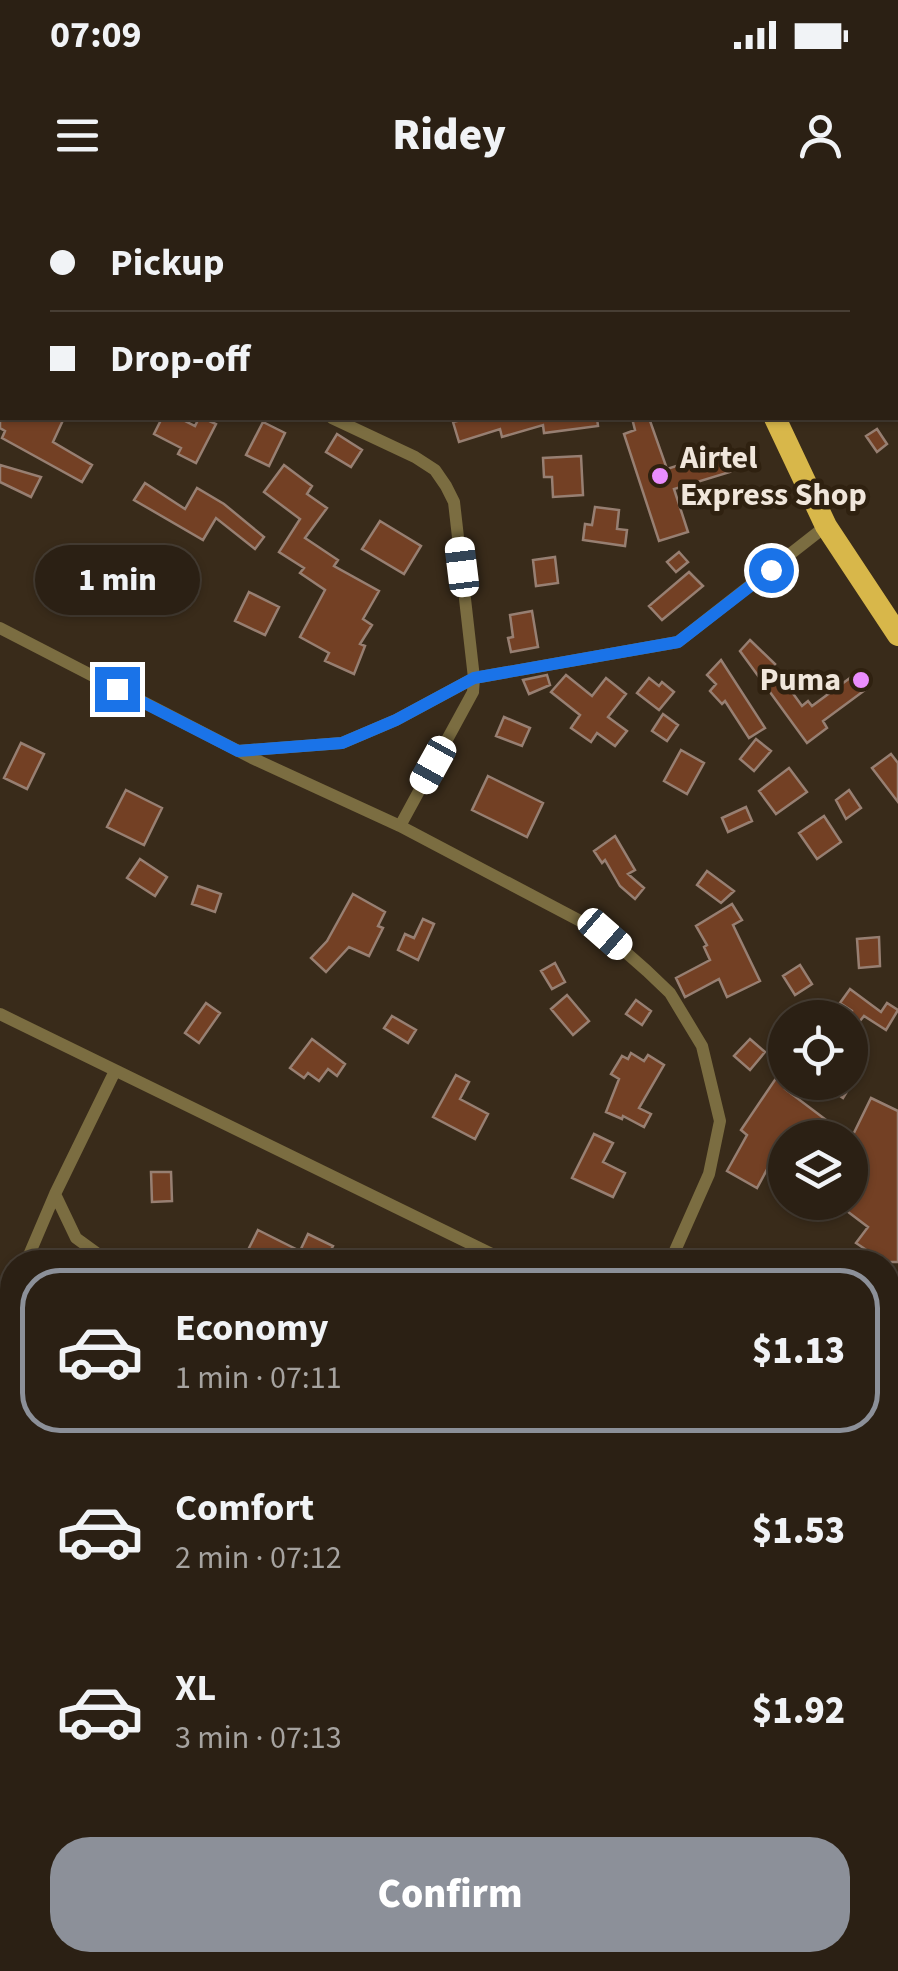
<!DOCTYPE html>
<html lang="en">
<head>
<meta charset="utf-8">
<style>
  body { margin:0; font-family:"Source Sans 3",sans-serif; background:#33281d; color:#f1f3f6; height:100vh; display:flex; flex-direction:column; font-size:38px; white-space:nowrap }
  * { box-sizing:border-box; margin:0 }
  p { font-size:32px; color:#a6a3a0 }
  .icon { flex:none; width:55px; height:55px; fill:none; stroke:currentColor; stroke-width:2; stroke-linecap:round; stroke-linejoin:round }
  .map { position:relative; flex:1; overflow:hidden }
  .details { position:absolute; left:0px; top:1050px; width:900px; height:722px; display:flex; flex-direction:column; background:#2b2014; border-radius:40px 40px 0 0; box-shadow:0 2px 8px #0004,0 0 0 2px #473e34 }
  .details>* { flex:none }
  .hud { position:absolute; left:0px; top:0px; width:900px; height:220px; box-shadow:0 2px 8px #0004,0 0 0 2px #473e34; display:grid; align-content:center; height:220px; padding:0 50px; background:#2b2014 }
  .buttons { position:absolute; left:768px; top:800px; display:grid; gap:20px }
  .buttons a { display:grid; place-items:center; width:100px; height:100px; border-radius:50%; background:#2b2014; box-shadow:0 2px 8px #0004,0 0 0 2px #473e34; font-size:50px }
  .end { position:absolute; width:45px; height:45px; margin:-22px; border:12px solid #1a73e8; background:#fff; box-shadow:0 0 0 5px #fff }
  .from { border-radius:50% }
  .bubble { position:absolute; height:70px; border-radius:35px; background:#2b2014; box-shadow:0 2px 8px #0004,0 0 0 2px #473e34; font-size:32px; font-weight:800; line-height:70px; text-align:center }
  .car { position:absolute; width:30px; height:60px; margin:-30px -15px; border-radius:12px; box-shadow:0 0 8px 2px #0007; background:linear-gradient(#fff 24%,#345 0 40%,#fff 0 76%,#345 0 86%,#fff 0) }
  .hud b { display:flex; align-items:center; gap:35px; height:95px; font-size:38px }
  .hud b+b { border-top:2px solid #473e34 }
  .hud i { width:25px; height:25px; background:#f1f3f6 }
  ul { padding:18px 0 0; list-style:none }
  li { display:flex; align-items:center; gap:30px; height:165px; margin:0 20px 15px; padding:0 30px; border:5px solid transparent; border-radius:40px }
  li div { flex:1 }
  li b { display:block; font-size:38px }
  li em { font-style:normal; font-weight:800 }
  li.current { border-color:#8c9099 }
  li>.icon { width:90px; height:90px; stroke-width:1.5 }
  .cta { display:flex; gap:20px; margin-top:auto; padding:20px 50px }
  .cta a { flex:1; height:115px; border-radius:40px; background:#8c9099; color:#fff; font-size:40px; font-weight:800; line-height:115px; text-align:center }
  .status { display:flex; justify-content:space-between; align-items:center; height:70px; padding:0 50px; background:#2b2014; direction:ltr }
  .status svg { height:28px; fill:currentColor }
  header { display:flex; justify-content:space-between; align-items:center; height:130px; padding:0 50px; background:#2b2014; font-size:45px; font-weight:800 }
  .map>svg:first-child { display:block }
  .building { fill:#734024; stroke:#977f72; stroke-width:2.5 }
  .lines { fill:none; stroke-linecap:round; stroke-linejoin:round }
  .minor { stroke:#7b6d41; stroke-width:12 }
  .trunk { stroke:#d8b74a; stroke-width:22 }
  .route { stroke:#1a73e8; stroke-width:12 }
  .poi-dot { fill:#ea8dfd; stroke:#2f2110; stroke-width:4 }
  .labels { text-anchor:middle; dominant-baseline:central; stroke-width:9; stroke-linejoin:round; paint-order:stroke }
  .poi-label { font-size:32px; font-weight:bold; fill:#f0e6db; stroke:#2f2110; text-anchor:start }
</style>
</head>
<body>
<div class="status"><b>07:09</b><svg viewBox="0 0 49 12"><path d="M0 12V9h3v3zM5 12V6h3v6zM10 12V3h3v9zM15 12V0h3v12zM26 1h20v11H26zM47 4h2v5h-2z"/></svg></div>
<header><svg class="icon" aria-label="menu" viewBox="0 0 24 24"><path d="M4 6h16M4 12h16M4 18h16"/></svg>Ridey<svg class="icon" aria-label="person" viewBox="0 0 24 24"><circle cx="12" cy="8" r="4"/><path d="M4 21q1-7 8-7t8 7"/></svg></header>
<div class="map">
<svg width="898" height="1771" viewBox="0 0 898 1771">
  <rect width="100%" height="100%" fill="#392b1a"/>
  <path class="building" d="M0 218H64L53 242 92 265 82 282 2 238 5 231 0 228Z
    M162 218H179L195 226 199 218H203L216 224 196 263 178 254 181 248 154 234Z
    M469 218H597L598 226 544 233 543 225 502 237 500 229 459 242 453 222Z
    M632 218H649L667 269 724 251 730 272 674 289 688 332 659 341 624 234 635 230Z
    M263 222 285 233 269 266 246 255Z
    M877 229 887 244 877 252 866 236Z
    M337 234 362 250 351 267 326 252Z
    M581 256 583 295 553 297 552 277H544L543 258Z
    M0 265 41 277 31 297 0 282Z
    M284 265 312 286 307 294 327 308 305 338 338 360 334 366 379 391 363 419 372 425 360 444 365 446 354 474 325 461 329 453 300 437 325 390 300 373 304 368 279 352 300 319 264 292Z
    M145 283 185 309 197 288 224 304 264 337 255 349 216 318 203 340 134 300Z
    M595 307 619 310 617 329 627 330 625 346 583 340 585 324 592 325Z
    M380 321 421 346 404 374 362 349Z
    M679 352 688 362 676 372 667 362Z
    M555 357 558 383 536 386 533 360Z
    M123 359 129 378 102 387 95 368Z
    M689 372 703 386 662 420 649 406Z
    M249 392 279 407 265 435 235 421Z
    M532 411 538 447 511 452 508 438 513 437 510 415Z
    M750 440 775 464 773 466 802 506 808 501 812 506 854 475 865 490 823 521 827 528 807 543 740 451Z
    M721 460 765 528 749 538 725 501 722 504 710 491 716 484 707 475Z
    M547 475 550 485 529 494 523 480Z
    M566 475 592 496 606 478 626 494 608 517 627 531 615 546 597 533 591 542 571 528 580 515 551 492Z
    M649 478 659 486 662 482 674 492 659 510 637 493Z
    M663 514 678 525 667 541 652 531Z
    M504 517 530 528 522 546 496 536Z
    M756 539 771 551 754 571 740 559Z
    M21 543 44 554 27 589 4 578Z
    M681 550 704 563 687 594 664 581Z
    M891 554 898 563V602L872 568Z
    M789 568 807 592 776 614 759 591Z
    M488 576 543 603 527 637 472 610Z
    M126 590 162 608 144 645 107 627Z
    M849 590 861 608 846 619 836 600Z
    M746 607 752 621 728 632 722 618Z
    M824 616 841 642 817 659 799 633Z
    M615 636 635 670 628 674 644 688 635 699 620 686 605 660 602 663 594 651Z
    M140 659 167 677 155 696 127 678Z
    M707 671 734 691 721 703 697 685Z
    M198 686 221 694 215 712 192 704Z
    M353 694 385 712 378 726 383 728 369 756 349 747 326 772 311 758 327 741Z
    M732 704 742 720 733 725 760 781 727 797 719 779 685 797 676 778 710 760 704 747 707 745 696 726Z
    M423 719 434 724 418 760 398 750 405 734 414 738Z
    M879 737 880 766 859 768 857 739Z
    M555 763 565 782 552 789 541 771Z
    M800 765 812 784 795 795 783 776Z
    M850 789 881 812 887 803 898 810 886 830 864 816 850 833 852 811 840 803Z
    M567 795 589 821 573 835 551 809Z
    M636 800 651 811 642 825 626 814Z
    M206 803 220 813 199 843 185 833Z
    M392 816 416 830 408 843 384 828Z
    M312 839 345 864 337 876 328 869 319 881 308 873 304 878 290 868Z
    M750 839 765 852 750 870 734 856Z
    M631 853 644 861 648 855 664 865 639 908 651 914 644 927 623 916 622 919 606 912 619 879 611 874 622 856 628 859Z
    M785 865V889L850 938H785V958L777 951 757 988 727 971 747 935 741 930Z
    M456 875 469 882 460 899 488 914 475 939 433 917Z
    M819 882H853L843 898Z
    M871 898 898 911V1062H856L865 1049 856 1043 868 1027 835 1002H850V941Z
    M594 934 613 943 603 962 625 973 613 997 572 978Z
    M151 972H171L172 1001 152 1002Z
    M258 1030 300 1051 308 1034 333 1046 324 1062H242Z"/>
  <g class="lines">
    <path class="minor" d="M318 0 323 2
      M161 2V0
      M0 58 2 60
      M332 218 415 257 435 270 446 286 454 302 474 478 473 492 400 626
      M0 428 252 558 400 626 605 734 647 771 670 793 702 846 720 921 709 974 670 1062
      M238 551 342 543 396 520 474 478 678 442 826 326
      M0 814 508 1062
      M55 994 76 1038 109 1062
      M26 1062 55 994 115 871
      M0 1123 12 1093
      M888 1256 898 1261
      M0 1297 12 1327
      M0 1607 12 1570
      M888 1665 898 1671
      M348 1771 352 1760"/>
    <path class="trunk" d="M705 0 706 2
      M775 218 826 326 898 435
      M888 1290 898 1270
      M645 1771 650 1760"/>
  </g>
  <g class="lines">
    <path class="route" d="M117 489 238 551 342 543 396 520 474 478 678 442 771 370"/>
  </g>
  <g class="poi-dot">
    <circle cx="660" cy="276" r="10"/>
    <circle cx="861" cy="480" r="10"/>
  </g>
  <g class="labels">
    <g class="poi-label">
      <text x="680" y="258">Airtel<tspan x="680" dy="37">Express Shop</tspan></text>
      <text x="841" y="480" text-anchor="end">Puma</text>
    </g>
  </g>
</svg>
<div class="buttons">
<a><svg class="icon" aria-label="locate" viewBox="0 0 24 24"><circle cx="12" cy="12" r="6"/><path d="M12 2v4M12 18v4M2 12h4M18 12h4"/></svg></a>
<a><svg class="icon" aria-label="layers" viewBox="0 0 24 24"><path d="M12 4l9 5-9 5-9-5zM3 14l9 5 9-5"/></svg></a>
</div>
<i class="end from" style="left:771px;top:370px"></i>
<i class="end" style="left:117px;top:489px"></i>
<div class="bubble" style="left:35px;top:345px;width:165px">1 min</div>
<i class="car" style="left:462px;top:367px;rotate:353deg"></i>
<i class="car" style="left:433px;top:565px;rotate:209deg"></i>
<i class="car" style="left:605px;top:734px;rotate:131deg"></i>
<div class="hud">
<b><i class="from"></i>Pickup</b>
<b><i></i>Drop-off</b>
</div>
<section class="details">
<ul>
<li class="current"><svg class="icon" aria-label="car" viewBox="0 0 24 24"><path d="M5 17H2v-5l4-1 3-4h7l3 4 3 1v5h-3M9 17h6M6 11h13"/><circle cx="7" cy="17" r="2"/><circle cx="17" cy="17" r="2"/></svg><div><b>Economy</b><p>1 min · 07:11</p></div><em>$1.13</em></li>
<li><svg class="icon" aria-label="car" viewBox="0 0 24 24"><path d="M5 17H2v-5l4-1 3-4h7l3 4 3 1v5h-3M9 17h6M6 11h13"/><circle cx="7" cy="17" r="2"/><circle cx="17" cy="17" r="2"/></svg><div><b>Comfort</b><p>2 min · 07:12</p></div><em>$1.53</em></li>
<li><svg class="icon" aria-label="car" viewBox="0 0 24 24"><path d="M5 17H2v-5l4-1 3-4h7l3 4 3 1v5h-3M9 17h6M6 11h13"/><circle cx="7" cy="17" r="2"/><circle cx="17" cy="17" r="2"/></svg><div><b>XL</b><p>3 min · 07:13</p></div><em>$1.92</em></li>
</ul>
<div class="cta"><a>Confirm</a></div>
</section>
</div>
</body>
</html>
